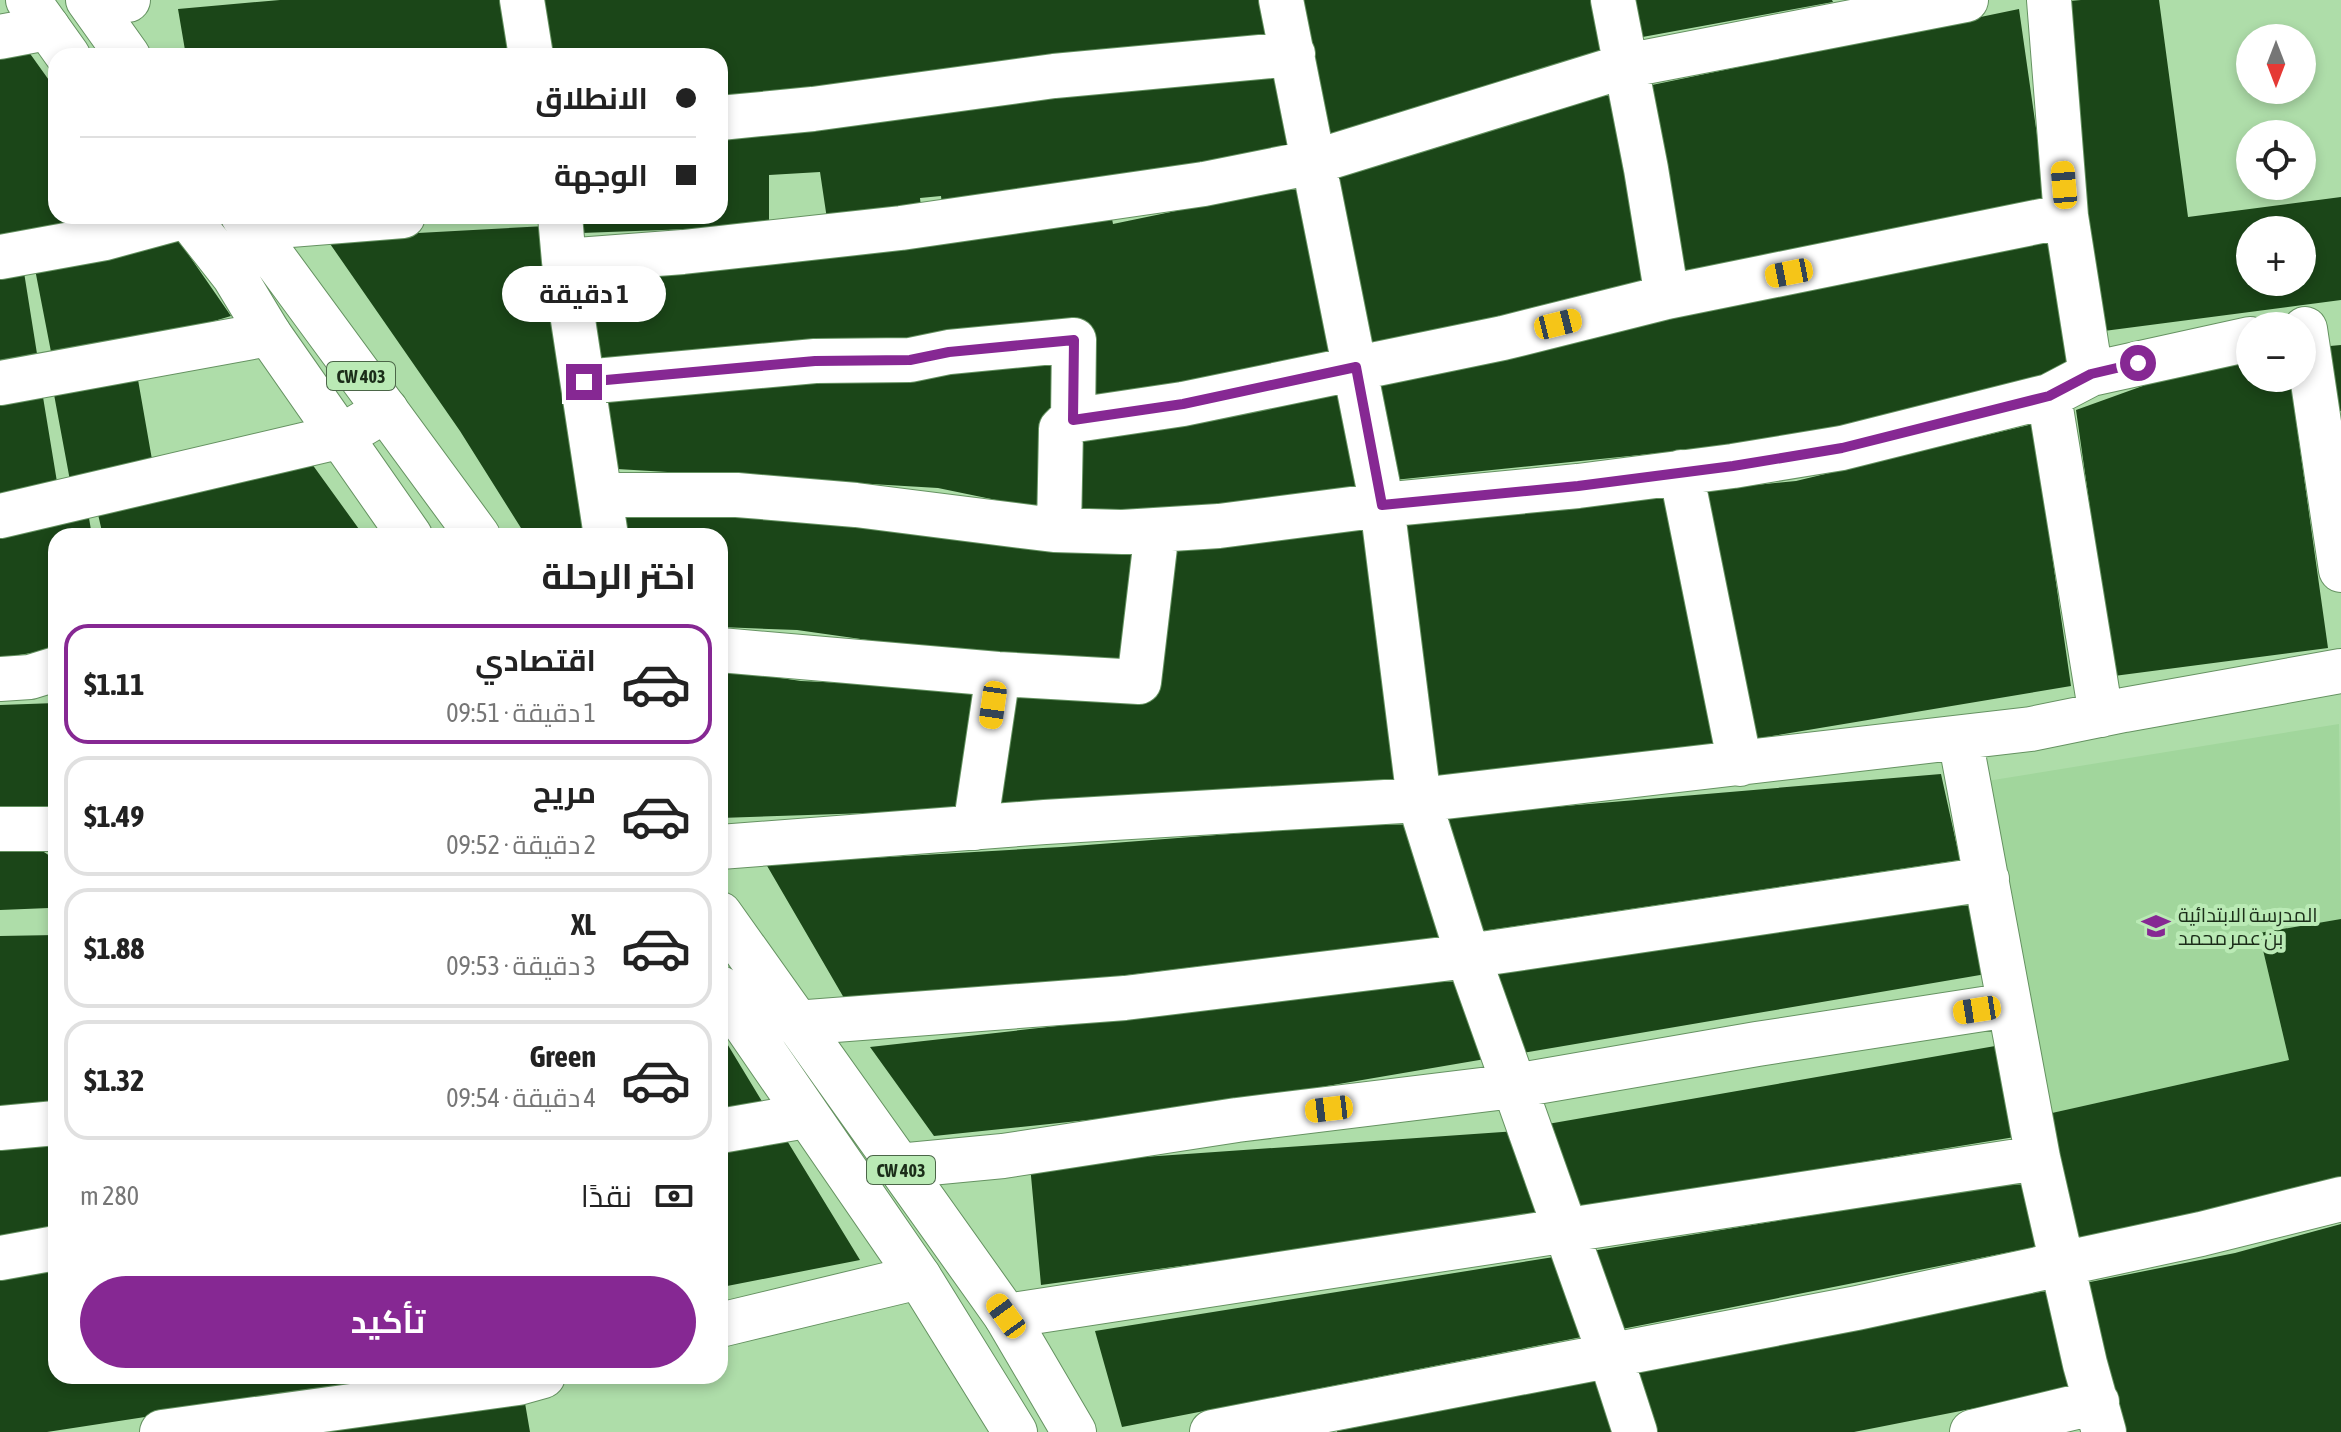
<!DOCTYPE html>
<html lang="ar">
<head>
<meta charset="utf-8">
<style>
  body { margin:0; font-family:"Asap Condensed",Cairo,sans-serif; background:#f6f6f6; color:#222; direction:rtl; height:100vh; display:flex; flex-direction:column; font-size:30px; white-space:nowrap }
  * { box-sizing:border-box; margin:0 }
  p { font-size:26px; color:#767676 }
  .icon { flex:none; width:44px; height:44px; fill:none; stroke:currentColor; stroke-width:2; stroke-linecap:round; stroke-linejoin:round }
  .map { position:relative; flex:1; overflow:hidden; direction:ltr }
  .details { position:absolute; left:48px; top:528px; width:680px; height:856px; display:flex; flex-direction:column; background:#fff; border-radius:24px; box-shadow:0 4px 12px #0003; direction:rtl }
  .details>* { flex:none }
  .banner { position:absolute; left:48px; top:48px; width:680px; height:176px; border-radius:24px; box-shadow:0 4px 12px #0003; direction:rtl; display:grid; align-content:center; height:176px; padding:0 32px; background:#fff }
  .needle { width:52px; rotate:180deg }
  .buttons { position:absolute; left:2236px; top:24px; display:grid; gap:16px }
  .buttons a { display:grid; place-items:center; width:80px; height:80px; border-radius:50%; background:#fff; box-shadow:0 4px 12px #0003; font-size:40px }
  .end { position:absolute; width:36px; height:36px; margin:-18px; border:10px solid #862893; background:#fff; box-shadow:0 0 0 4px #fff }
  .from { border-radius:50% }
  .bubble { position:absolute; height:56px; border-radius:28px; background:#fff; box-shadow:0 4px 12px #0003; font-size:26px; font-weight:700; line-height:56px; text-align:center; direction:rtl }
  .car { position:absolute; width:24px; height:48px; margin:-24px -12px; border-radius:10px; box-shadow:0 0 6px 2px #0007; background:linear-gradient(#f5c518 24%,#345 0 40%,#f5c518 0 76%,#345 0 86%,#f5c518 0) }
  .banner b { display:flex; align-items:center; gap:28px; height:76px; font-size:30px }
  .banner b+b { border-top:2px solid #e0e0e0 }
  .banner i { width:20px; height:20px; background:#222 }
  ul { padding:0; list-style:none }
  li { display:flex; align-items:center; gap:24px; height:120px; margin:0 16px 12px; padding:0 16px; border:4px solid #e0e0e0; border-radius:24px }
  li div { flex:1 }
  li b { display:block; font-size:30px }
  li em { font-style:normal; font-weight:700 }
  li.selected { border-color:#862893 }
  li>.icon { width:72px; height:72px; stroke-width:1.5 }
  h2 { padding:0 32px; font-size:36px; line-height:96px }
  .pay { display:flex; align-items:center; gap:20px; height:88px; padding:0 32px; font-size:30px }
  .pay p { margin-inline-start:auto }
  .cta { display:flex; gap:16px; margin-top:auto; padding:16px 32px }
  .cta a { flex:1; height:92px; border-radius:48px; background:#862893; color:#fff; font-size:32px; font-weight:700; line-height:92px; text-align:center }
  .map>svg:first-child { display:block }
  .built { fill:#a1d69c }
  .building { fill:#1b4618; fill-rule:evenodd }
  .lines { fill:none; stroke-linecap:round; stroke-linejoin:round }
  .minor-casing { stroke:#659261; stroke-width:46 }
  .major-casing { stroke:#659261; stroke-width:46 }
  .minor { stroke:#fff; stroke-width:44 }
  .major { stroke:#fff; stroke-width:44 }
  .route { stroke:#862893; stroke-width:10 }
  .labels { text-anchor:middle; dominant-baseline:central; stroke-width:8; stroke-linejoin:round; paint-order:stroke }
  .shield { fill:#baeab5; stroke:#4b6648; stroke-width:2 }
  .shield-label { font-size:18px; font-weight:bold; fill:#1b2d19 }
  .poi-label { font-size:20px; fill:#1b2d19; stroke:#baeab5; text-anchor:start }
</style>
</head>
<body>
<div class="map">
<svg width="2341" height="1432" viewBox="0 0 2341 1432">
  <rect width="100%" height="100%" fill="#aedda9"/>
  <path class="built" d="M2339 724 2341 919 2259 933 2289 1060 2043 1115 1987 781Z"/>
  <path class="building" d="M280 0H505L513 51 453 56H186L178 9Z
    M544 0H1262L1272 40 720 98V56H553Z
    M1296 0H1597L1607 50 1326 139Z
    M1630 0H1832L1833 2 1637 38Z
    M2081 0H2159L2188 217 2341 197V300L2104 331 2058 2ZM2250 230H2302V282H2250Z
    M2019 9 2046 198 1677 279 1647 86Z
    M26 48 56 90V216H138L0 240V53Z
    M1281 71 1296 153 942 205 941 196 920 198 921 207 827 219 820 172 769 175V226L581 233 578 216H720V136L984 102Z
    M1615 90 1646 286 1371 347 1334 174Z
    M1301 185 1348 352 1078 411 1081 324 934 347 601 362 587 271 1110 209 1113 224Z
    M546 226 592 536H526L460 431 326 238Z
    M2051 230 2070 369 1797 439 1394 480 1380 377Z
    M175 235 231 316 140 343 52 357 34 264Z
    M23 266 38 360 0 365V268Z
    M2341 345V411H2339L2330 346Z
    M1068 358 1052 510 997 504 996 500 938 488 617 469 603 378Z
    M2250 360V378H2290L2328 648 2114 676 2076 410 2162 379Z
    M137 374 154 471 71 486 53 389Z
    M1345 385 1359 488 1192 511 1071 512V431Z
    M42 391 58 488 0 498V398Z
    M2033 424 2071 686 1748 740 1697 491 1796 481Z
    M312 464 364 536H103L97 510Z
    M1671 494 1722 746 1429 777 1393 523Z
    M622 496 1146 549 1132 664 910 646 797 630 720 627V536H628Z
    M88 512 92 536H56V647L50 650 0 658V530Z
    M1364 526 1404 781 992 809 1014 691 1147 696 1163 553 1187 545Z
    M720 669 801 681 982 689 961 810 720 818Z
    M56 703V816H0V705Z
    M1941 774 1960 860 1475 932 1435 817Z
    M1409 820 1449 936 1086 980 844 998 766 864 1061 847Z
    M0 841H27L50 856 49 908 0 910Z
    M1965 882 1986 974 1517 1054 1487 967Z
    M2341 919V1177L2225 1210 2070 1240 2043 1115 2289 1060 2259 933Z
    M56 935V1110L0 1111V936Z
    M1461 970 1491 1058 1193 1109 934 1136 870 1047 1075 1024Z
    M720 1032 763 1103 720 1110Z
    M2001 1045 2021 1136 1570 1210 1542 1125Z
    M1517 1131 1546 1216 1041 1285 1030 1165Z
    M786 1139 860 1260 722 1287 726 1307 720 1308V1151Z
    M56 1140V1232L0 1242V1146Z
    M2031 1180 2045 1245 1612 1331 1585 1252Z
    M2341 1224V1432H2113L2080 1284 2235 1253Z
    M1560 1256 1587 1336 1122 1427 1095 1331Z
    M56 1269V1376H414L47 1432H0V1279Z
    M2055 1289 2077 1388 1854 1432H1647L1627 1373Z
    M1602 1378 1620 1432H1337V1431Z
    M525 1403 530 1432H305Z"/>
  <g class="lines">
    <defs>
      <path id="minor" d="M522 0 531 56
        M1281 0 1382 505 1419 800 1468 956 1610 1355 1635 1432
        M1613 0 1646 169 1667 297
        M2049 0 2066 216 2091 374
        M92 4 128 0
        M0 37 48 28
        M720 118 813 109 1054 76 1293 54
        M560 216 564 261 606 536
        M252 228 403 216
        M0 257 105 238 186 216
        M564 261 683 252 901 228 1204 184 1314 162 1625 66 1966 0
        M2305 329 2341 570
        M584 382 815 361 910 360 949 352 1074 340 1073 420
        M0 383 269 334
        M2049 396 2101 715
        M1681 472 1740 764
        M602 495H737L856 505 1054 530 1122 532 1219 526 1382 505 1578 486 1733 466 1842 448 2049 396 2091 374 2250 339
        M0 516 342 436 386 410
        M1059 530 1061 429 1069 421 1183 404 1503 338 1667 297 2066 216
        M720 650 998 674 1139 682 1157 530
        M0 679 30 677 56 669
        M1960 738 2038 1158 2085 1364 2104 1432
        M975 828 998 674
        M0 829H56
        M720 847 1045 822 1419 800 2031 729 2124 710 2341 671
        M795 1023 1125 998 1468 956 1987 879
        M0 1128 56 1123
        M720 1131 806 1116
        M898 1166 1003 1156 1237 1120 1514 1086 1757 1044 2009 1005
        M0 1258 56 1248
        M1006 1316 2038 1158
        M720 1325 919 1277
        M162 1432 518 1383 543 1376
        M1212 1432 1857 1308 2201 1234 2341 1199
        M1972 1432 2097 1402"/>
      <path id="major" d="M28 0 68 56
        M88 0 128 56
        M187 216 234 276 269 334 410 536
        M243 216 478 536
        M720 914 1006 1316 1074 1432
        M720 988 919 1277 1015 1432"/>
    </defs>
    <use href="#minor" class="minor-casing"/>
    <use href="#major" class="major-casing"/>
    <use href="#minor" class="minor"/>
    <use href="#major" class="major"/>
  </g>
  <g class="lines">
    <path class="route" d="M584 382 815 361 910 360 949 352 1074 340 1073 420 1183 404 1356 367 1382 505 1578 486 1733 466 1842 448 2049 396 2091 374 2138 363"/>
  </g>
  <defs>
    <symbol id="school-bare" viewBox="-9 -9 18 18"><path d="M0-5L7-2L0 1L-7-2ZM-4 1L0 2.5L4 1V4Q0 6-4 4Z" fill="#862893" stroke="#baeab5" stroke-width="2.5" paint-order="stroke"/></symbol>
  </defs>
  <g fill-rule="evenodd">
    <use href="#school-bare" x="2136" y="906" width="40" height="40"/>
  </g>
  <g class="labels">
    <g class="shield">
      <rect x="327" y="362" width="68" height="28" rx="6"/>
      <rect x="867" y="1156" width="68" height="28" rx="6"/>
    </g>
    <g class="shield-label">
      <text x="361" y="376">CW 403</text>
      <text x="901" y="1170">CW 403</text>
    </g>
    <g class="poi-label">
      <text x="2178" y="914">المدرسة الابتدائية<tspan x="2178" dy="23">بن عمر محمد</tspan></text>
    </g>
  </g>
</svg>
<div class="buttons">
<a><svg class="needle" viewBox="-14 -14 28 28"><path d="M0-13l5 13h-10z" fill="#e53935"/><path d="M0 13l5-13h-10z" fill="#767676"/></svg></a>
<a><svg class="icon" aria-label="locate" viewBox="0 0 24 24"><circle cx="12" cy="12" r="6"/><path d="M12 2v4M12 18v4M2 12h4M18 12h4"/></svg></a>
<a>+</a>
<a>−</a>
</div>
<i class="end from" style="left:2138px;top:363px"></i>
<i class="end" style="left:584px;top:382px"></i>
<div class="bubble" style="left:502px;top:266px;width:164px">1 دقيقة</div>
<i class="car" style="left:2064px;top:185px;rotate:355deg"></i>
<i class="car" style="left:1789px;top:273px;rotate:259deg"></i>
<i class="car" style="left:1558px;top:324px;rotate:76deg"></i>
<i class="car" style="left:993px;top:705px;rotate:188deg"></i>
<i class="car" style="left:1977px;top:1010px;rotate:261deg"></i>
<i class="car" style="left:1329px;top:1109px;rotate:263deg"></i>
<i class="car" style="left:1006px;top:1316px;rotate:324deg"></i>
<div class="banner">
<b><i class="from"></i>الانطلاق</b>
<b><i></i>الوجهة</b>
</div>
<section class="details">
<h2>اختر الرحلة</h2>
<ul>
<li class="selected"><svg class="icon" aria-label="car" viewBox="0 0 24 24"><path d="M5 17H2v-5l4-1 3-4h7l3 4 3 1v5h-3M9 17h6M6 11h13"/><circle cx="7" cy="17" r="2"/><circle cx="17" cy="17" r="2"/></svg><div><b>اقتصادي</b><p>1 دقيقة · 09:51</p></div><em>$1.11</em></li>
<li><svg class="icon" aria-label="car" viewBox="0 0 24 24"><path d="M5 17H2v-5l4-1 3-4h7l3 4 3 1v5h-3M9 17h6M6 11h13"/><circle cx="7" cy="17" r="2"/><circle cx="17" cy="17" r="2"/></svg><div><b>مريح</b><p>2 دقيقة · 09:52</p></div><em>$1.49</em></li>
<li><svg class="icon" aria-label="car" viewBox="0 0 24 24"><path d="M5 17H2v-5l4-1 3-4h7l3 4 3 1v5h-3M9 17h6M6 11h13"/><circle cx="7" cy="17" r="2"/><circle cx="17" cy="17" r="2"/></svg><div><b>XL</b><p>3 دقيقة · 09:53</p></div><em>$1.88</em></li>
<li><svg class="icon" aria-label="car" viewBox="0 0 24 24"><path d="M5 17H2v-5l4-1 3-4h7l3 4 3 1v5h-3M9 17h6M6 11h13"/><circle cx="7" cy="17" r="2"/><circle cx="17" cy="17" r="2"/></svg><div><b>Green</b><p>4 دقيقة · 09:54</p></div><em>$1.32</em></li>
</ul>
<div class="pay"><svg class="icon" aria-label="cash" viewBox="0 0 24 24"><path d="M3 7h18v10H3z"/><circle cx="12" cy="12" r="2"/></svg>نقدًا<p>280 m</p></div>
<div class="cta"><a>تأكيد</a></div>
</section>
</div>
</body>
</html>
